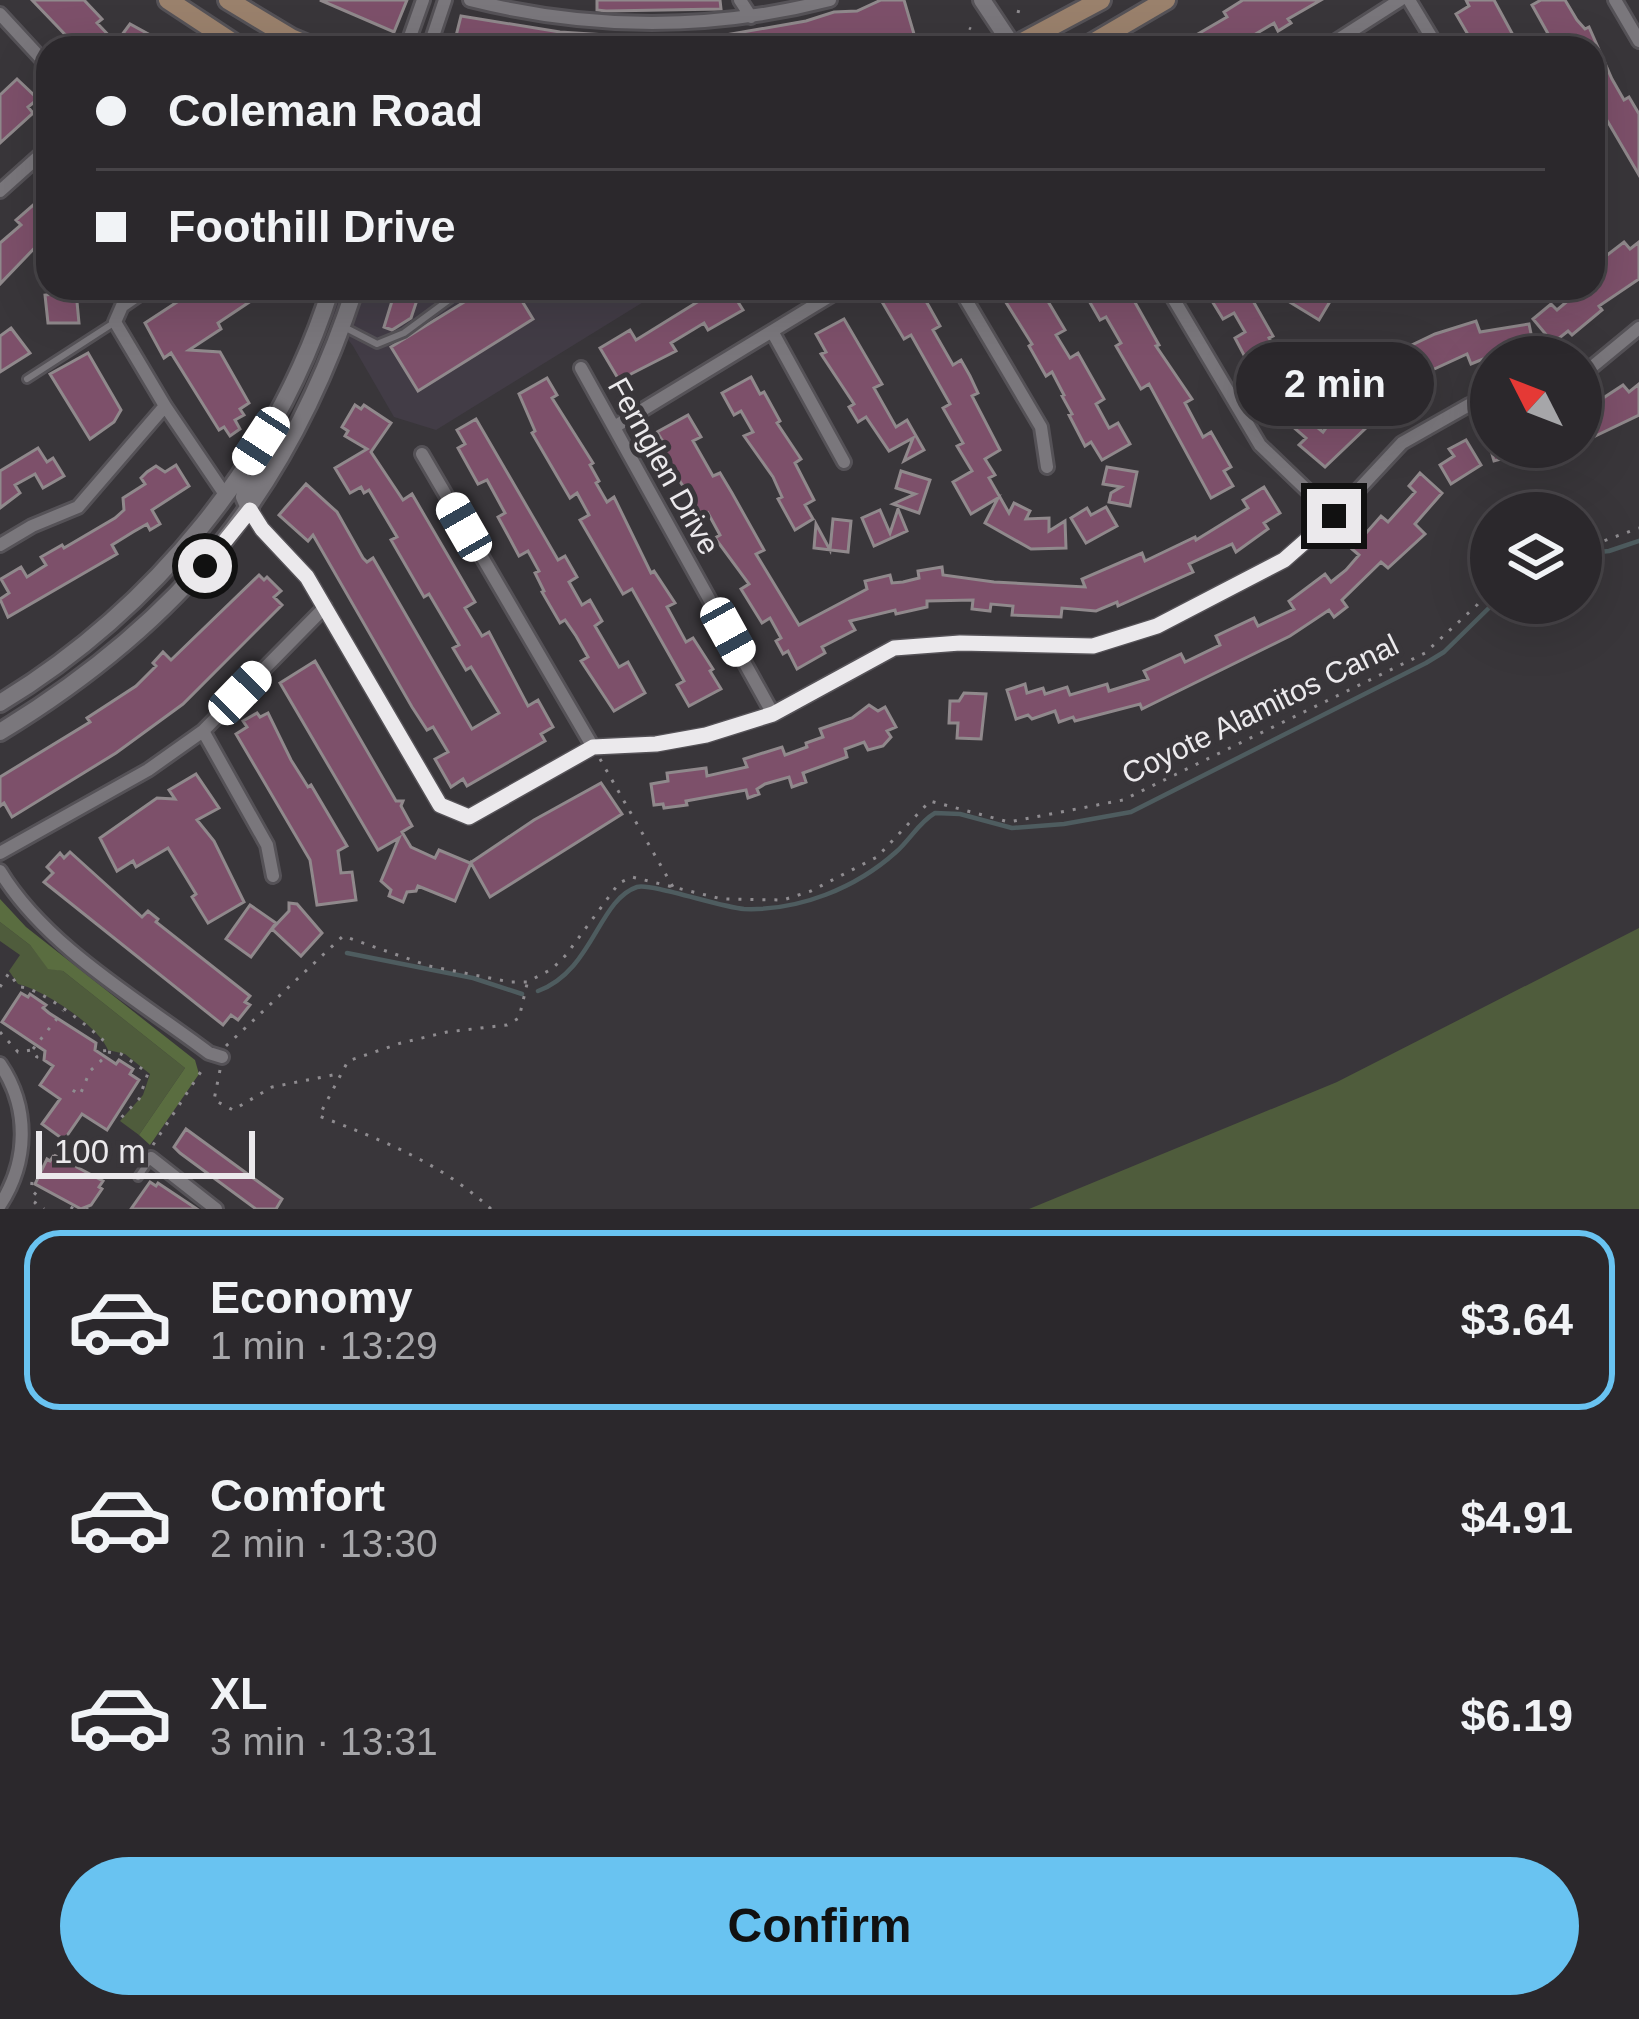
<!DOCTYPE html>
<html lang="en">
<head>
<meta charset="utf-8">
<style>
  body { margin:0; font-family:Helvetica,sans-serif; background:#373438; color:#f1f3f6; height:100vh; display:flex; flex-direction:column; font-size:45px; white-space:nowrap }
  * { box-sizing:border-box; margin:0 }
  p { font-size:39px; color:#a6a6a9 }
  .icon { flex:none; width:66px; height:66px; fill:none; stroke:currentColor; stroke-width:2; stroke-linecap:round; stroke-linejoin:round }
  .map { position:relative; height:1209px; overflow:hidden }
  .details { display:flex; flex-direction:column; background:#2b282c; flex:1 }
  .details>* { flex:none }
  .hud { position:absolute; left:36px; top:36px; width:1569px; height:264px; border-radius:36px; box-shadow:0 12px 48px #0002,0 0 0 3px #474448; display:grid; align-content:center; height:264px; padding:0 60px; background:#2b282c }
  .needle { width:78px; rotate:312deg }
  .tools { position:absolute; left:1470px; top:336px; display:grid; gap:24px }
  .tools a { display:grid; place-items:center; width:132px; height:132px; border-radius:50%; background:#2b282c; box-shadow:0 12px 48px #0002,0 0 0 3px #474448; font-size:60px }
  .scale { position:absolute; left:36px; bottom:30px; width:219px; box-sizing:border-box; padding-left:12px; border:6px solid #ebe9ec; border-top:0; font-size:33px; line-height:42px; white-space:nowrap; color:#ebe9ec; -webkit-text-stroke:9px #39363a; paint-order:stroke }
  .end { position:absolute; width:54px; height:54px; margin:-27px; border:15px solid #ebe9ec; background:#111; box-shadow:0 0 0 6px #111 }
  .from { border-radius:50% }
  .bubble { position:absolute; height:84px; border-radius:42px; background:#2b282c; box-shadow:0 12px 48px #0002,0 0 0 3px #474448; font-size:39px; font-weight:800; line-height:84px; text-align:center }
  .car { position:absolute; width:36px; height:72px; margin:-36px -18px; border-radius:15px; box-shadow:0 0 9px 3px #0007; background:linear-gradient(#fff 24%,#345 0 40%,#fff 0 76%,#345 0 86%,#fff 0) }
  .hud b { display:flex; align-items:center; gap:42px; height:114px; font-size:45px }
  .hud b+b { border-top:3px solid #474448 }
  .hud i { width:30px; height:30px; background:#f1f3f6 }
  ul { padding:21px 0 0; list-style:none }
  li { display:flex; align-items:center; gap:36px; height:180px; margin:0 24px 18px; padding:0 36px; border:6px solid transparent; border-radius:36px }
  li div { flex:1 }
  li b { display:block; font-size:45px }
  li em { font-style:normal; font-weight:800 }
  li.on { border-color:#69c3f1 }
  li>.icon { width:108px; height:108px; stroke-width:1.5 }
  .action { display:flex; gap:24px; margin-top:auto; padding:24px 60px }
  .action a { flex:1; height:138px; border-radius:72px; background:#69c3f1; color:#111; font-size:48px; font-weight:800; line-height:138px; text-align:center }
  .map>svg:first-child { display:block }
  .built { fill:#423c46 }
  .green { fill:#4f5c3c }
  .forest { fill:#5a6d40 }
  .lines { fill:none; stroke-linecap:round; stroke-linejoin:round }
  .stream { stroke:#4e5c5f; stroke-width:4.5 }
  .building { fill:#7d506a; stroke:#90898c; stroke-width:3 }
  .service-casing { stroke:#555257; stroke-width:12 }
  .minor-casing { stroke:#555257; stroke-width:18 }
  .tertiary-casing { stroke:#555257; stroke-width:22 }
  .secondary-casing { stroke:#555257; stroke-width:24 }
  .path { stroke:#8f8c90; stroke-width:3; stroke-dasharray:3 9; stroke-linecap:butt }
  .service { stroke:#7a777c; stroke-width:6 }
  .minor { stroke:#7a777c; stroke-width:12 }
  .tertiary { stroke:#7a777c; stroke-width:16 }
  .secondary { stroke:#9a816c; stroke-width:18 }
  .route { stroke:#ebe9ec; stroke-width:15 }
  .labels { text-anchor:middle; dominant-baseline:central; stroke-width:10; stroke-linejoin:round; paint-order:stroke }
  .street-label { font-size:30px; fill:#ebe9ec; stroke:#39363a }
</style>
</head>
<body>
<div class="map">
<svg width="1639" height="1209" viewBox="0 0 1639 1209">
  <rect width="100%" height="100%" fill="#39363a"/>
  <path class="built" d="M309 288H666L436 430 394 417 353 346Z"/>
  <path class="green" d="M0 922 30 945 48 968 63 971 185 1068 139 1135 120 1121 143 1095 150 1074 125 1054 108 1050C98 1025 43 990 18 984L9 971 20 955 0 941Z
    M1639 928V1209H1029L1337 1082Z"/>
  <path class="forest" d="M0 899 26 927 195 1060 199 1074 150 1145 139 1135 185 1068 63 971 48 969 30 945 0 922Z"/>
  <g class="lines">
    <path class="stream" d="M1581 554 1609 551 1639 541
      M347 953 473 978 522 994
      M538 991C593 971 598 900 637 887 651 883 720 907 744 909 799 911 856 888 896 852 910 840 919 822 935 813L960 814 1012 828 1064 824 1131 812 1426 663 1444 652 1494 603"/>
  </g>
  <path class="building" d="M32 0H84L102 19 97 23 116 43 130 24 174 48H78Z
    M320 0H407L394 32Z
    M597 0H720L721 9 606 11 597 10Z
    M881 0H904L914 34 866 48H639V38L649 36 714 37 806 21 834 12 857 11Z
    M1243 0H1321L1288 19 1291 23 1278 31 1274 23 1232 48H1197L1191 38 1227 17 1224 12Z
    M1466 0H1494L1520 48H1483L1479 42 1474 45 1456 14 1469 6Z
    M1541 0H1565L1577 20 1585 29 1589 27 1612 79 1624 100 1629 97 1639 114V175L1605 117 1599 120 1593 110V48H1556L1532 5Z
    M461 16 560 32 621 36V48H453Z
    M17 79 38 99 28 107 33 113 0 143V95Z
    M48 192V234L0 284V243L21 225 16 220Z
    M1624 242 1630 249 1639 242V279L1599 306 1602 310 1572 335 1568 331 1553 343 1533 319 1551 304 1557 310 1583 288H1593V266Z
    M214 288H251L257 297 218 323 221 329 189 350 220 352 249 403 240 409 244 415 235 420 240 429 230 436 224 427 219 430 171 353 164 358 145 323 194 291 197 297Z
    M396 288H421L411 318 392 330 384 327Z
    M487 288H514L533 319 418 391 391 347Z
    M720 288H761L738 302 743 310 708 330 704 323 671 343 676 351 619 380 600 348 630 330 636 340Z
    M889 288H914L919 296 922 294 940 326 933 330 953 365 961 360 970 376 978 393 972 396 1000 450 985 459 995 475 989 478 1009 513 1014 503 1030 511 1026 519 1049 518V531L1065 521 1066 548 1031 549 985 523 998 498 971 514 953 482 972 471 957 446 963 443 943 408 950 404 911 335 904 339 878 295Z
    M997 288H1040L1065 330 1056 335 1070 358 1078 353 1104 399 1096 404 1109 428 1118 423 1130 444 1102 460 1091 442 1085 446 1069 415 1072 414 1062 396 1064 395 1052 372 1046 376 1029 346 1032 344Z
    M1091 288H1120L1127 300 1132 297 1159 345 1156 346 1192 399 1185 403 1203 437 1211 432 1231 467 1224 471 1233 486 1211 498 1149 384 1141 389 1116 346 1121 343 1106 317 1100 320 1088 299 1095 295Z
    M1204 288H1251L1257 299 1253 301 1273 336 1269 338 1289 373 1283 376 1312 402 1301 414 1323 432 1336 414 1368 387 1361 376 1390 356 1395 363 1416 353 1412 345 1435 334 1476 321 1480 332 1529 324 1533 343 1517 346 1518 356 1511 357H1488L1471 364 1467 354 1430 371 1432 377 1398 397 1391 387 1371 400 1377 407 1364 418 1369 425 1325 467 1299 445 1306 438 1278 414 1280 402 1272 395 1275 392 1261 369 1254 374 1235 338 1245 332 1234 313 1223 319Z
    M1296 288H1326L1335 293 1319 320 1288 301Z
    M86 291 77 302 79 323H48L45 295Z
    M844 319 882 384 874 388 896 427 907 420 924 450 904 461 913 438 889 451 866 417 858 422 849 407 854 404 821 354 826 352 816 334Z
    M11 328 30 353 0 372V336Z
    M88 353 121 410 114 422 90 439 50 374Z
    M751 377 760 394 764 392 780 421 777 423 801 459 795 463 814 500 805 505 813 519 795 530 778 499 782 497 773 477 744 436 753 432 741 411 734 415 722 393Z
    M547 378 557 395 552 398 593 463 590 465 599 481 596 483 607 502 614 497 651 573 654 571 675 603 667 607 686 642 693 638 713 669 710 671 721 689 689 706 677 685 684 681 632 589 623 594 580 520 589 515 577 493 570 498 532 433 535 431 519 394Z
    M1639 384V415L1587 440 1581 423 1593 416 1588 408 1623 385 1629 392Z
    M355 405 361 409 364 405 391 423 371 452 403 500 412 494 475 602 465 608 482 636 489 632 528 706 538 700 553 727 541 734 545 741 467 786 463 779 451 787 435 759 448 752 433 727 427 730 412 707 313 535 308 541 279 515 306 484 337 512 363 558 367 562 373 558 472 729 499 713 471 667 466 670 453 648 459 645 429 594 424 597 409 571 391 540 397 537 369 490 364 493 361 487 350 493 335 468 367 449 345 436 348 431 342 427Z
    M688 415 701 437 693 441 713 476 720 473 732 493 764 550 756 554 799 625 867 589 865 581 890 575 892 583 903 582 919 578 918 571 942 567 943 575 994 582 1085 587 1082 579 1142 553 1145 561 1195 537 1196 540 1248 508 1243 500 1264 487 1280 513 1264 523 1268 529 1236 552 1232 544 1189 564 1193 572 1118 606 1117 602 1096 611 1062 608 1061 617 1012 615 1013 606 991 604 990 611 972 609 973 600 927 601V607L896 614 895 610 850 621 855 630 822 647 825 653 797 669 788 651 783 654 776 641 781 638 770 618 762 623 741 589 749 584 715 538 720 535 708 513 703 517 672 469 665 452 668 450 657 432Z
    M476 419 558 560 565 556 577 577 569 582 582 605 590 600 602 621 595 626 619 667 628 662 645 693 614 711 581 661 588 657 576 636 565 620 560 623 542 592 544 591 535 573 539 571 528 551 519 556 510 539 498 517 505 513 487 480 478 484 458 448 465 444 457 430Z
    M1466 440 1481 465 1451 484 1440 465 1454 456 1449 449Z
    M1490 447H1558L1563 460 1550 465 1546 453 1509 462 1508 457 1494 461Z
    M38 448 47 462 53 458 64 476 43 488 35 474 15 485 20 493 0 508V471Z
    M176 465 189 486 152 510 160 524 150 530 147 524 133 532 112 545 117 554 8 617 0 599 9 593 1 579 21 567 27 577 46 565 41 557 62 545 64 548 115 518 124 510 123 498 145 484 141 478 147 472 156 466 165 472Z
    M1107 467 1137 472 1130 506 1109 502 1111 493 1121 487 1103 484Z
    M901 471 930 480 919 513 893 504 915 494 896 488Z
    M1420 473 1442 493 1415 524 1425 534 1388 568 1381 562 1342 600 1347 607 1334 617 1329 610 1290 636 1142 709 1140 704 1075 721 1073 717 1059 722 1055 711 1032 719 1028 715 1016 719 1007 690 1025 684 1027 693 1043 688 1045 694 1067 687 1070 695 1107 684 1109 691 1148 679 1144 671 1181 654 1185 662 1220 645 1216 636 1254 618 1258 626 1294 609 1289 601 1325 574 1331 582 1346 570 1359 555 1352 549 1381 516 1388 522 1415 492 1409 486Z
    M1106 507 1117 526 1086 543 1071 518 1087 508 1091 515Z
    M898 509 907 531 874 546 862 518 880 510 890 533Z
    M833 519 851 521 848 552 814 548 816 524 830 550Z
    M259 575 264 580 267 577 281 591 274 597 282 605 183 704 116 753 12 817 4 803 0 806V777L90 722 87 718 136 686 156 666 153 663 163 652 171 660Z
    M315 661 396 801H403L401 806 412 826 402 832 411 847 435 858 439 850 470 863 534 820 601 783 622 814 490 897 471 863 455 901 418 886 416 891 407 892 403 902 389 896 391 890 381 881 399 838 378 850 280 683Z
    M964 693 986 694 981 739 957 738 958 723H949L950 701H959Z
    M869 705 878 711 885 707 896 727 887 731 891 737 883 746 868 750 864 742 845 749 847 757 803 773 806 782 792 787 789 777 765 784 757 789 759 794 748 798 746 790 686 801 687 805 664 808 663 804 654 805 651 784 668 781 667 773 706 768 707 776 747 767 744 759 782 747 785 755 807 747 806 743 823 737 820 729 852 718Z
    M257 713 260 717 268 713 291 760 308 787 311 785 347 846 338 851 341 873 352 872 356 900 317 905 310 860 236 734 247 727 243 721Z
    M196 774 219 808 197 820 214 841 244 902 208 923 192 897 196 894 168 848 136 867 133 861 117 871 100 838 157 798 175 799 169 790Z
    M70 852 142 917 148 911 158 919 156 922 250 996 245 1002 250 1005 238 1020 231 1015 223 1025 44 882 53 873 47 867 60 853 64 858Z
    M289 903 297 904 322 933 301 956 272 929 289 911Z
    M250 905 276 923 251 957 226 939Z
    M21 993 28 997 30 994 46 1005 43 1008 49 1013 96 1043 95 1050 116 1064 119 1060 133 1069 130 1074 139 1080 107 1130 82 1114 64 1140 42 1124 60 1099 40 1085 53 1066 44 1060 45 1051 2 1022Z
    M186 1129 282 1199 276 1209H256L180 1153 174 1147Z
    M54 1155 103 1181 99 1187 102 1189 91 1205 81 1209 35 1184 47 1159 50 1161Z
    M150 1182 156 1186 158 1183 197 1209H131Z"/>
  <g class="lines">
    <defs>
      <path id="service" d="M346 328 377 344 404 333 465 288
        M27 379 112 324
        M138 1177 149 1161"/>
      <path id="minor" d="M470 0C590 30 711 31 830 0
        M740 0 751 17
        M1409 0 1438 48
        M1615 0 1639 41
        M0 14 48 66
        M406 48 423 0
        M429 48 445 0
        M1325 48 1400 0
        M0 191 48 148
        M148 288 122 306 115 322 165 406 226 496
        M959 288 1041 427 1047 467
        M1167 288 1260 445 1334 516
        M773 333 844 462
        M581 368 773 714
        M1581 376 1639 328
        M616 426 843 288
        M422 454 593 747
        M250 510 262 529 307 577 440 805 469 817 593 747 656 744 706 735 773 714 894 648 960 643 1093 646 1157 626 1284 560 1334 516 1402 443 1469 405 1491 400
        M0 545 32 526 78 507 165 406
        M203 731 267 845 273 876
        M0 853 148 770 203 731 325 607
        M0 871C46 947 139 1000 209 1053L222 1057
        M0 1064C30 1108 28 1162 0 1205
        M151 1158 216 1209"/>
      <path id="tertiary" d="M982 0 1014 48
        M250 510 244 497 276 436
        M0 703C153 610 277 460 331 288
        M0 732C182 621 289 490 355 288"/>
      <path id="secondary" d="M168 0 241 48
        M228 0 291 38 315 48
        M1011 48 1101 0
        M1084 48 1166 0"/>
    </defs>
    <use href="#service" class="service-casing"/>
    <use href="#minor" class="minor-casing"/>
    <use href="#tertiary" class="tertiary-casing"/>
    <use href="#secondary" class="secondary-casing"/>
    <path class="path" d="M1018 13 1019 9
      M969 28 971 29
      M1581 544 1598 543 1639 528
      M600 759 673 887
      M0 987 9 973 19 987C40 987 88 1026 104 1041L105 1057 90 1071 80 1095 68 1087
      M0 1032 18 1052 32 1050 37 1057 34 1064
      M226 1046 343 936 429 966 510 982H527L552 969 566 955 619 883 632 877 722 899 783 900 811 891 877 857 930 801 1009 822 1123 800 1425 653 1477 605 1491 586
      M33 1049 63 1011
      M108 1052 121 1054 148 1073 139 1099 119 1120
      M220 1070 214 1100 233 1110 272 1087 338 1074
      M153 1145 204 1067
      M32 1182 31 1190 39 1197 35 1203 44 1209
      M71 1209 73 1206
      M87 1209V1208
      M491 1209C441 1163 382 1140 319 1116L348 1061 401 1043 447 1032 507 1025 519 1018 527 984"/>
    <use href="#service" class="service"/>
    <use href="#minor" class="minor"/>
    <use href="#tertiary" class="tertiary"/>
    <use href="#secondary" class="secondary"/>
  </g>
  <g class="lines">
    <path class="route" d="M205 566 250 510 262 529 307 577 440 805 469 817 593 747 656 744 706 735 773 714 894 648 960 643 1093 646 1157 626 1284 560 1334 516"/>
  </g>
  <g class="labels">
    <g class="street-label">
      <text transform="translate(664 466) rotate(61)">Fernglen Drive</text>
      <text transform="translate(1260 709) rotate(-26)">Coyote Alamitos Canal</text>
    </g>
  </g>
</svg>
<div class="tools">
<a><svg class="needle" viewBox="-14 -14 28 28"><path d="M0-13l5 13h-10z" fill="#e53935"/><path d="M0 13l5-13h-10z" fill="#a6a6a9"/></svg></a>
<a><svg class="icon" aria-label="layers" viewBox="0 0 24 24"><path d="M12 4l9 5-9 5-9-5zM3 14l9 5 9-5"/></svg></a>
</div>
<div class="scale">100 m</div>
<i class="end from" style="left:205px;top:566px"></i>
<i class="end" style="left:1334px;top:516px"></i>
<div class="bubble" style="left:1236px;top:342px;width:198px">2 min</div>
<i class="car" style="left:261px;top:441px;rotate:213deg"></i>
<i class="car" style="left:464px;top:527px;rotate:330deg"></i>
<i class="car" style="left:728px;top:632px;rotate:151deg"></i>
<i class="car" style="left:240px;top:693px;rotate:44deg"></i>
<div class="hud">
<b><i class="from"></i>Coleman Road</b>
<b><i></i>Foothill Drive</b>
</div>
</div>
<section class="details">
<ul>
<li class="on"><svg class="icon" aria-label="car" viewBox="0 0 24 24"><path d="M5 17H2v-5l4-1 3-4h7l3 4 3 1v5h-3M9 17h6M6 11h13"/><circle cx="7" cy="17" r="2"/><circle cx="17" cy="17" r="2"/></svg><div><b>Economy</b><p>1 min · 13:29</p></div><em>$3.64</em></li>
<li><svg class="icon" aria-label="car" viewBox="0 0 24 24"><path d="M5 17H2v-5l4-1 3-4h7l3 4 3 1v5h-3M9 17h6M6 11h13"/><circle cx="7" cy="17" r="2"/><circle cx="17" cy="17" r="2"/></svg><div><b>Comfort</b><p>2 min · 13:30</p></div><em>$4.91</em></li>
<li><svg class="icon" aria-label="car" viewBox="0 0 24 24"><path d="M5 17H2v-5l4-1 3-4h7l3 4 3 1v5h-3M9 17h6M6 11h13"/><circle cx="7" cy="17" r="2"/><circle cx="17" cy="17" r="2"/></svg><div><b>XL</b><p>3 min · 13:31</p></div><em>$6.19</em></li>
</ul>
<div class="action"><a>Confirm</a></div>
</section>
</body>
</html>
